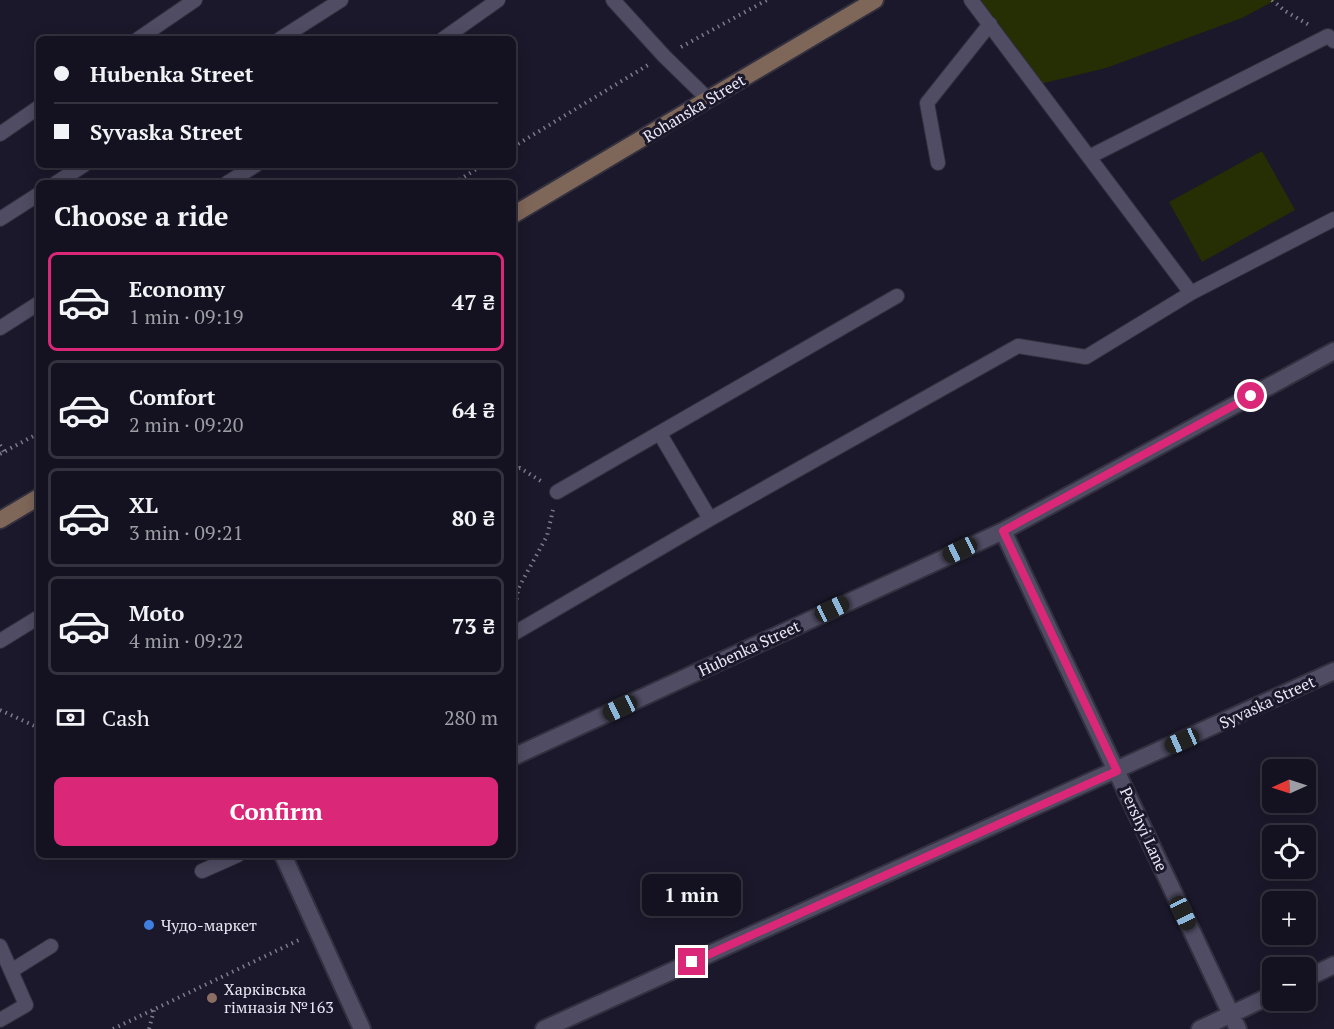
<!DOCTYPE html>
<html lang="en">
<head>
<meta charset="utf-8">
<style>
  body { margin:0; font-family:"PT Serif",serif; background:#21202d; color:#f1f3f6; height:100vh; display:flex; flex-direction:column; font-size:22px; white-space:nowrap }
  * { box-sizing:border-box; margin:0 }
  p { font-size:20px; color:#9d9ea5 }
  .icon { flex:none; width:33px; height:33px; fill:none; stroke:currentColor; stroke-width:2; stroke-linecap:round; stroke-linejoin:round }
  .map { position:relative; flex:1; overflow:hidden }
  .drawer { position:absolute; left:36px; top:180px; width:480px; height:678px; display:flex; flex-direction:column; background:#141220; border-radius:9px; box-shadow:0 3px 15px #0003,0 0 0 2px #33323e }
  .drawer>* { flex:none }
  .hud { position:absolute; left:36px; top:36px; width:480px; height:132px; border-radius:9px; box-shadow:0 3px 15px #0003,0 0 0 2px #33323e; display:grid; align-content:center; height:132px; padding:0 18px; background:#141220 }
  .needle { width:39px; rotate:267deg }
  .buttons { position:absolute; left:1262px; top:759px; display:grid; gap:12px }
  .buttons a { display:grid; place-items:center; width:54px; height:54px; border-radius:9px; background:#141220; box-shadow:0 3px 15px #0003,0 0 0 2px #33323e; font-size:30px }
  .end { position:absolute; width:27px; height:27px; margin:-14px; border:8px solid #db2777; background:#fff; box-shadow:0 0 0 3px #fff }
  .from { border-radius:50% }
  .bubble { position:absolute; height:42px; border-radius:9px; background:#141220; box-shadow:0 3px 15px #0003,0 0 0 2px #33323e; font-size:20px; font-weight:700; line-height:42px; text-align:center }
  .car { position:absolute; width:18px; height:36px; margin:-18px -9px; border-radius:8px; box-shadow:0 0 4px 2px #0007; background:linear-gradient(#222 24%,#8ab4d8 0 40%,#222 0 76%,#8ab4d8 0 86%,#222 0) }
  .hud b { display:flex; align-items:center; gap:21px; height:57px; font-size:22px }
  .hud b+b { border-top:2px solid #33323e }
  .hud i { width:15px; height:15px; background:#f1f3f6 }
  ul { padding:0; list-style:none }
  li { display:flex; align-items:center; gap:18px; height:99px; margin:0 12px 9px; padding:0 6px; border:3px solid #33323e; border-radius:9px }
  li div { flex:1 }
  li b { display:block; font-size:22px }
  li em { font-style:normal; font-weight:700 }
  li.selected { border-color:#db2777 }
  li>.icon { width:54px; height:54px; stroke-width:1.5 }
  h2 { padding:0 18px; font-size:27px; line-height:72px }
  .pay { display:flex; align-items:center; gap:15px; height:66px; padding:0 18px; font-size:22px }
  .pay p { margin-inline-start:auto }
  .button { display:flex; gap:12px; margin-top:auto; padding:12px 18px }
  .button a { flex:1; height:69px; border-radius:9px; background:#db2777; color:#fff; font-size:24px; font-weight:700; line-height:69px; text-align:center }
  .map>svg:first-child { display:block }
  .green { fill:#262e03 }
  .lines { fill:none; stroke-linecap:round; stroke-linejoin:round }
  .service-casing { stroke:#333140; stroke-width:16 }
  .minor-casing { stroke:#333140; stroke-width:20 }
  .secondary-casing { stroke:#333140; stroke-width:20 }
  .path { stroke:#7c7a8b; stroke-width:4; stroke-dasharray:1.5 4.5; stroke-linecap:butt }
  .service { stroke:#4f4c63; stroke-width:14 }
  .minor { stroke:#4f4c63; stroke-width:16 }
  .secondary { stroke:#7e6658; stroke-width:16 }
  .route { stroke:#db2777; stroke-width:8 }
  .shop-dot { fill:#3f7fe0; stroke:#1b182b; stroke-width:2 }
  .education-dot { fill:#8d6e63; stroke:#1b182b; stroke-width:2 }
  .labels { text-anchor:middle; dominant-baseline:central; stroke-width:6; stroke-linejoin:round; paint-order:stroke }
  .street-label { font-size:16px; fill:#e9e7f5; stroke:#1b182b }
  .poi-label { font-size:16px; fill:#e9e7f5; stroke:#1b182b; text-anchor:start }
</style>
</head>
<body>
<div class="map">
<svg width="1334" height="1029" viewBox="0 0 1334 1029">
  <rect width="100%" height="100%" fill="#1b182b"/>
  <path class="green" d="M971 0H1276L1242 18 1106 68 1036 85Z
    M1262 151 1295 210 1202 262 1169 202Z"/>
  <g class="lines">
    <defs>
      <path id="service" d="M613 0 664 56 709 100
        M971 0 1191 293 1334 219
        M138 39 195 0
        M280 39 341 0
        M443 39 498 0
        M0 134 39 107
        M1089 157 1328 36 1334 41
        M938 163 927 103 990 24
        M56 183 84 165
        M227 183 256 165
        M0 219 39 194
        M0 328 39 303
        M660 434 710 519
        M557 492 897 296
        M513 634 710 519 1018 346 1086 357 1191 293
        M0 641 39 617
        M202 871 238 855
        M0 946 11 971
        M0 1020 26 1005 11 971 51 946"/>
      <path id="minor" d="M1003 531 1238 1029
        M513 757 1003 531 1334 351
        M283 855 362 1029
        M1305 979 1334 965
        M544 1029 1334 671
        M1200 1029 1272 995"/>
      <path id="secondary" d="M513 215 875 0
        M0 520 39 497"/>
    </defs>
    <use href="#service" class="service-casing"/>
    <use href="#minor" class="minor-casing"/>
    <use href="#secondary" class="secondary-casing"/>
    <path class="path" d="M1272 0 1285 11 1309 25
      M681 47 767 0
      M513 147 648 65
      M454 183 483 165
      M0 445 4 452
      M0 454 39 433
      M513 470 520 468 544 483
      M515 611 518 589 547 536 553 510
      M0 710 39 728
      M113 1029 301 939
      M149 1029 154 1010"/>
    <use href="#service" class="service"/>
    <use href="#minor" class="minor"/>
    <use href="#secondary" class="secondary"/>
  </g>
  <g class="lines">
    <path class="route" d="M692 962 1117 771 1003 531 1251 396"/>
  </g>
  <circle class="shop-dot" cx="149" cy="925" r="6"/>
  <circle class="education-dot" cx="212" cy="998" r="6"/>
  <g class="labels">
    <g class="street-label">
      <text transform="translate(694 108) rotate(-31)">Rohanska Street</text>
      <text transform="translate(749 648) rotate(-25)">Hubenka Street</text>
      <text transform="translate(1267 702) rotate(-25)">Syvaska Street</text>
      <text transform="translate(1144 829) rotate(65)">Pershyi Lane</text>
    </g>
    <g class="poi-label">
      <text x="161" y="925">Чудо-маркет</text>
      <text x="224" y="989">Харківська<tspan x="224" dy="18">гімназія №163</tspan></text>
    </g>
  </g>
</svg>
<div class="buttons">
<a><svg class="needle" viewBox="-14 -14 28 28"><path d="M0-13l5 13h-10z" fill="#e53935"/><path d="M0 13l5-13h-10z" fill="#9d9ea5"/></svg></a>
<a><svg class="icon" aria-label="locate" viewBox="0 0 24 24"><circle cx="12" cy="12" r="6"/><path d="M12 2v4M12 18v4M2 12h4M18 12h4"/></svg></a>
<a>+</a>
<a>−</a>
</div>
<i class="end from" style="left:1251px;top:396px"></i>
<i class="end" style="left:692px;top:962px"></i>
<div class="bubble" style="left:642px;top:874px;width:99px">1 min</div>
<i class="car" style="left:960px;top:550px;rotate:245deg"></i>
<i class="car" style="left:832px;top:609px;rotate:65deg"></i>
<i class="car" style="left:620px;top:708px;rotate:245deg"></i>
<i class="car" style="left:1182px;top:741px;rotate:246deg"></i>
<i class="car" style="left:1183px;top:913px;rotate:155deg"></i>
<div class="hud">
<b><i class="from"></i>Hubenka Street</b>
<b><i></i>Syvaska Street</b>
</div>
<section class="drawer">
<h2>Choose a ride</h2>
<ul>
<li class="selected"><svg class="icon" aria-label="car" viewBox="0 0 24 24"><path d="M5 17H2v-5l4-1 3-4h7l3 4 3 1v5h-3M9 17h6M6 11h13"/><circle cx="7" cy="17" r="2"/><circle cx="17" cy="17" r="2"/></svg><div><b>Economy</b><p>1 min · 09:19</p></div><em>47 ₴</em></li>
<li><svg class="icon" aria-label="car" viewBox="0 0 24 24"><path d="M5 17H2v-5l4-1 3-4h7l3 4 3 1v5h-3M9 17h6M6 11h13"/><circle cx="7" cy="17" r="2"/><circle cx="17" cy="17" r="2"/></svg><div><b>Comfort</b><p>2 min · 09:20</p></div><em>64 ₴</em></li>
<li><svg class="icon" aria-label="car" viewBox="0 0 24 24"><path d="M5 17H2v-5l4-1 3-4h7l3 4 3 1v5h-3M9 17h6M6 11h13"/><circle cx="7" cy="17" r="2"/><circle cx="17" cy="17" r="2"/></svg><div><b>XL</b><p>3 min · 09:21</p></div><em>80 ₴</em></li>
<li><svg class="icon" aria-label="car" viewBox="0 0 24 24"><path d="M5 17H2v-5l4-1 3-4h7l3 4 3 1v5h-3M9 17h6M6 11h13"/><circle cx="7" cy="17" r="2"/><circle cx="17" cy="17" r="2"/></svg><div><b>Moto</b><p>4 min · 09:22</p></div><em>73 ₴</em></li>
</ul>
<div class="pay"><svg class="icon" aria-label="cash" viewBox="0 0 24 24"><path d="M3 7h18v10H3z"/><circle cx="12" cy="12" r="2"/></svg>Cash<p>280 m</p></div>
<div class="button"><a>Confirm</a></div>
</section>
</div>
</body>
</html>
